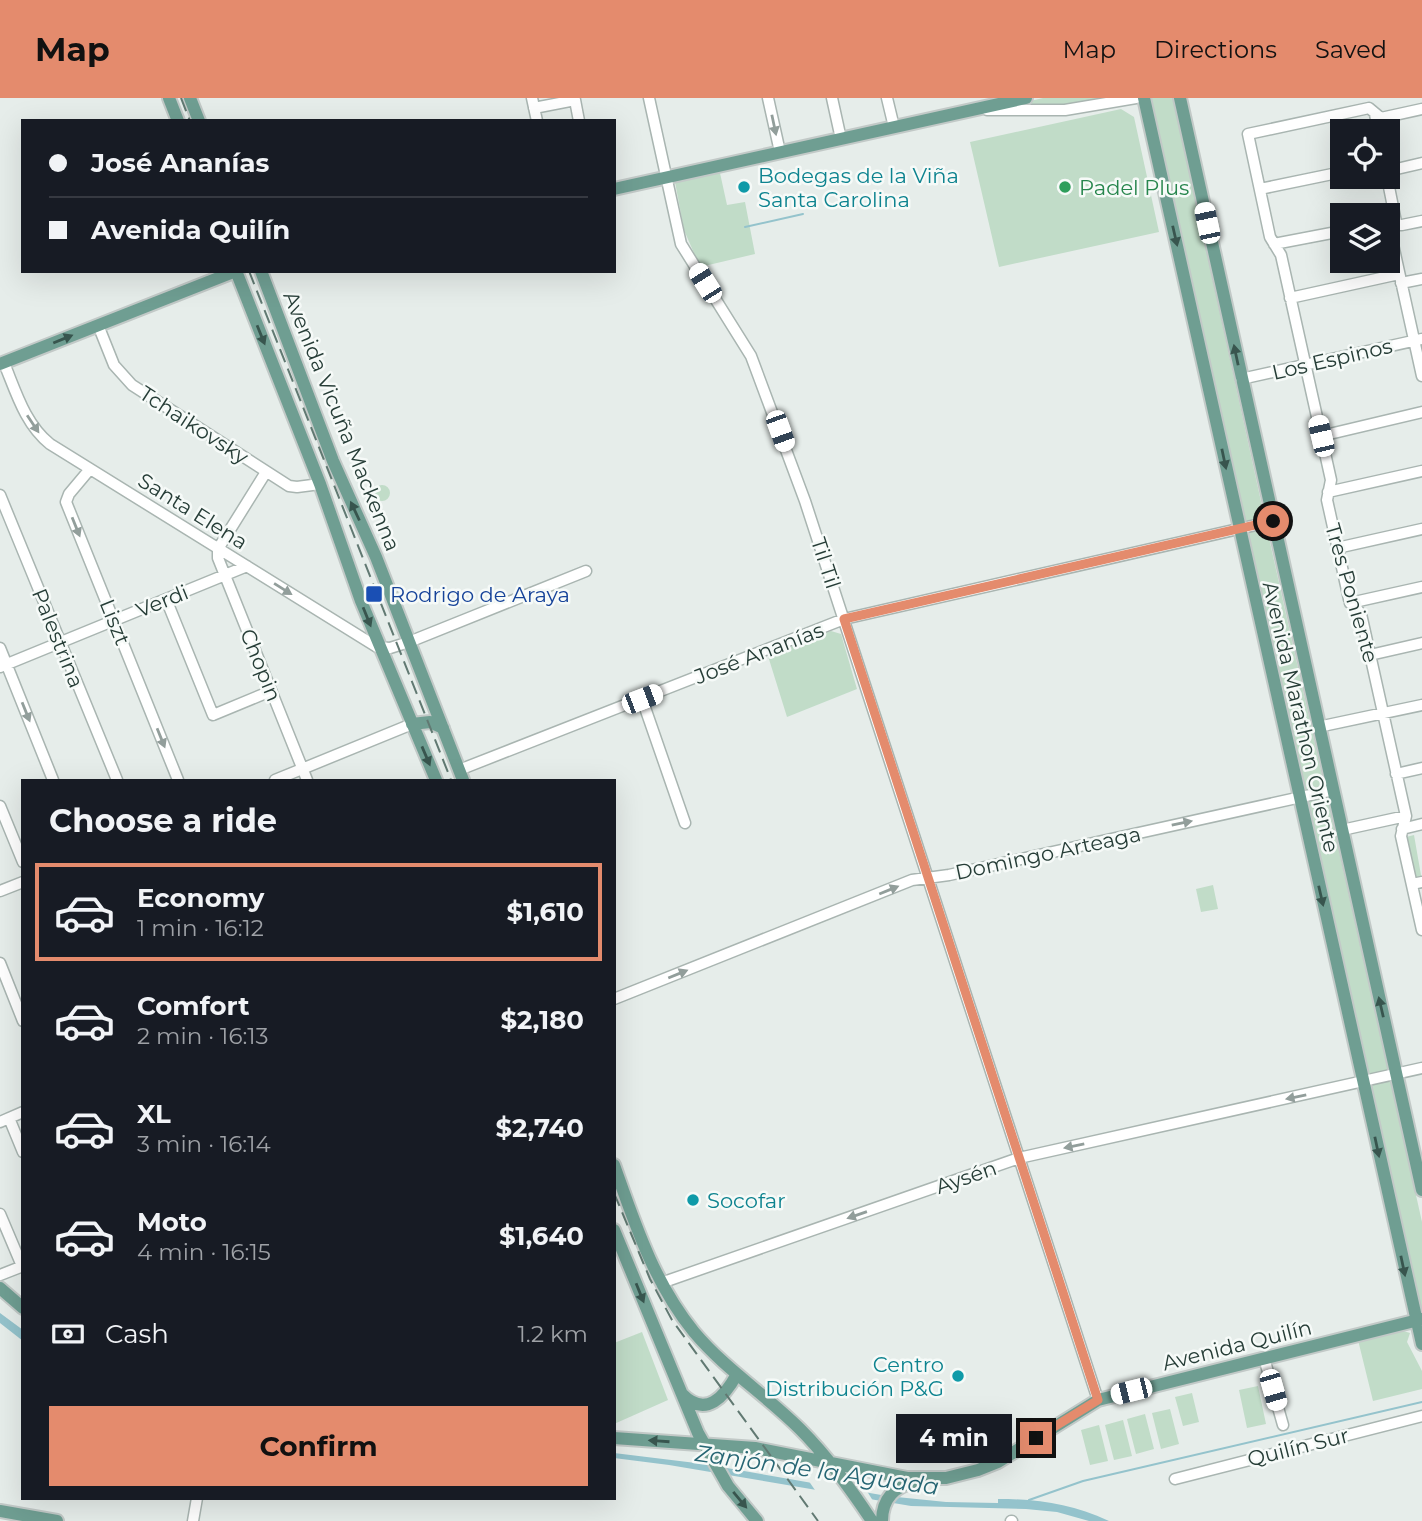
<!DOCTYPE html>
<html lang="en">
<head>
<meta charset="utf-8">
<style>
  body { margin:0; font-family:Montserrat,sans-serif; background:#20242c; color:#f1f3f6; height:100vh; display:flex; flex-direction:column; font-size:26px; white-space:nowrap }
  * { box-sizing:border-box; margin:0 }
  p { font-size:23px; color:#9ea1a6 }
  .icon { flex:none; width:38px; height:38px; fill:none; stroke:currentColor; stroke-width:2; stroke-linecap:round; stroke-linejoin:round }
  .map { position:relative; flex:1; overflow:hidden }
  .side { position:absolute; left:21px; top:681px; width:595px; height:721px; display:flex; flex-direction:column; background:#171b24; border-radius:0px; box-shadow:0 7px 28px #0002 }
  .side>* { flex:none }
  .top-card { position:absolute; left:21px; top:21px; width:595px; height:154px; border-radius:0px; box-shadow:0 7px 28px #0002; display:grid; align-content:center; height:154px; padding:0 28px; background:#171b24 }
  .tools { position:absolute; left:1330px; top:21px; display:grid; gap:14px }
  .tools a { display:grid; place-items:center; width:70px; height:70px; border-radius:0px; background:#171b24; box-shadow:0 7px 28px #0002; font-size:35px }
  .end { position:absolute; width:32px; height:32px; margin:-16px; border:9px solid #e48b6d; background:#111; box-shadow:0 0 0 4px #111 }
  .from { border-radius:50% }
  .bubble { position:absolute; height:49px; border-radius:0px; background:#171b24; box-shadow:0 7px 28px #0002; font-size:23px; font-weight:700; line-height:49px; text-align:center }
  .car { position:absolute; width:21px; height:42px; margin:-21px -10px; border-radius:9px; box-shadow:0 0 5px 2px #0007; background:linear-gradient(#fff 24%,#345 0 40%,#fff 0 76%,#345 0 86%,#fff 0) }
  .top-card b { display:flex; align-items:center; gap:24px; height:66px; font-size:26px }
  .top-card b+b { border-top:2px solid #363941 }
  .top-card i { width:18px; height:18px; background:#f1f3f6 }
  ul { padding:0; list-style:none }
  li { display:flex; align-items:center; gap:21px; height:98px; margin:0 14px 10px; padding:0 14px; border:4px solid transparent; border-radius:0px }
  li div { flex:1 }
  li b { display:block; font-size:26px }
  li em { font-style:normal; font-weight:700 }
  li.active { border-color:#e48b6d }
  li>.icon { width:63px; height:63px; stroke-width:1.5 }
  h2 { padding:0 28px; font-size:32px; line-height:84px }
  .pay { display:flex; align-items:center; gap:18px; height:77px; padding:0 28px; font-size:26px }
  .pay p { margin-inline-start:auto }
  .action { display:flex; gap:14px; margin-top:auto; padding:14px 28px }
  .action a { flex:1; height:80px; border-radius:0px; background:#e48b6d; color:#111; font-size:28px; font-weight:700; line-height:80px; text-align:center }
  header { display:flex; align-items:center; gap:42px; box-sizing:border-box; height:98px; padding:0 35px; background:#e48b6d; color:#111 }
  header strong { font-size:33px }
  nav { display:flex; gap:38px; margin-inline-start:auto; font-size:24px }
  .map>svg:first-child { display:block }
  .green { fill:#c1dcc8 }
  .water { fill:#94c3cc }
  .pier { fill:#e6edea }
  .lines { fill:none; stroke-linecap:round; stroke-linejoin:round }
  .stream { stroke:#94c3cc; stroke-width:2 }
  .minor-casing { stroke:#a9b5b1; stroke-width:13 }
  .major-casing { stroke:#c2c9c7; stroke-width:16 }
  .minor { stroke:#fff; stroke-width:10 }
  .major { stroke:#6f9e92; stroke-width:12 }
  .rail { stroke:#617972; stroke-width:2; stroke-dasharray:14 7; stroke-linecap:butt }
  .oneway { fill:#929e9b }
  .oneway2 { fill:#38554e }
  .route { stroke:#e48b6d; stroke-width:9 }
  .culture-dot { fill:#0f9aa8; stroke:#f6faf8; stroke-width:2.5 }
  .leisure-dot { fill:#2e9e5b; stroke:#f6faf8; stroke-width:2.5 }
  .transit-dot { fill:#1a4fb4; stroke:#f6faf8; stroke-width:2.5 }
  .labels { text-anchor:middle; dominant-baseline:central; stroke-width:5; stroke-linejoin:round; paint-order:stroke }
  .culture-label { font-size:21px; fill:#0d838f; stroke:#f6faf8; text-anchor:start }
  .leisure-label { font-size:21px; fill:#27864d; stroke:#f6faf8; text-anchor:start }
  .street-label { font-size:21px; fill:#263d37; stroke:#f6faf8 }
  .transit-label { font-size:21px; fill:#164399; stroke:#f6faf8; text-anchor:start }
  .water-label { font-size:23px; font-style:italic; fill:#266674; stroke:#f6faf8 }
</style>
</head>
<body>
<header>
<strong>Map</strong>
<nav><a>Map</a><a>Directions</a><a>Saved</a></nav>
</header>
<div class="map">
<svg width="1422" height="1423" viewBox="0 0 1422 1423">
  <rect width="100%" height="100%" fill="#e6edea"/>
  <path class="green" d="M1043 0H1110L1067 8 1019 10 1018 6Z
    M1148 0H1173L1267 431 1422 1124V1236Z
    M1121 11 1134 19 1159 134 999 169 970 44Z
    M720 75 727 107 745 104 755 156 700 169 684 132 675 84Z
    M374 395a8 8 0 1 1 16 0a8 8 0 1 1-16 0Z
    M831 533 841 536 857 591 787 619 768 558Z
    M1414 737 1422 783 1414 785 1405 743 1406 739Z
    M1213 787 1218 811 1201 814 1196 791Z
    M1400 1232 1410 1235 1407 1244 1422 1273V1291L1373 1303 1358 1242Z
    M642 1234 668 1302 614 1326V1245Z
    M1258 1288 1266 1326 1247 1330 1239 1292Z
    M1192 1295 1199 1324 1183 1328 1175 1299Z
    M1170 1311 1179 1346 1161 1351 1152 1315Z
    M1145 1316 1154 1351 1136 1356 1127 1321Z
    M1123 1322 1132 1358 1114 1362 1105 1327Z
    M1099 1327 1108 1363 1090 1367 1081 1332Z"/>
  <path class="water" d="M0 1215 23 1232V1243L0 1225Z
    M614 1355 704 1366 887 1398 946 1404 998 1405V1401C1040 1401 1071 1406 1109 1423H1089L1057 1414 1026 1411 911 1408 669 1367 614 1360Z"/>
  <path class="pier" d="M806 1379 865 1390 875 1406 817 1395Z"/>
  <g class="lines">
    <path class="stream" d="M745 129 803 116
      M1029 1402 1083 1383 1422 1304"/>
    <defs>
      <path id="minor" d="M532 0 537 23
        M649 0 681 146 751 258 805 403 1098 1302
        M768 0 780 54
        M832 0 841 41
        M887 0 894 29
        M534 10 575 2 579 23
        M1422 11 1381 20 1369 10 1248 36 1270 139 1281 157 1331 382 1327 402 1349 501 1361 516 1406 718 1401 738 1422 832
        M987 12H1065L1136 0
        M1375 16 1378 33
        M1388 73 1422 65
        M1387 79 1396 124 1390 133 1422 278
        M1260 91 1342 74
        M1392 127H1402L1422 123
        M1274 146 1342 133
        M1401 185 1422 181
        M1290 200 1399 176
        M98 227 114 267 132 287 289 388 297 389 320 386
        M4 265C16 294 25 326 50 346L377 549 390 550 409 544 586 473
        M1241 281 1422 241
        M1321 338 1422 314
        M90 371 69 396 66 404 178 682
        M266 374 218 451V460L307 682
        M1328 394 1422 373
        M0 397 117 682
        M1337 450 1422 431
        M166 501 213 617 271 593
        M1350 505 1422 489
        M0 550 53 682
        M1370 557 1422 545
        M0 569 247 468
        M642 601 685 725
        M1318 629 1422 607
        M459 672 844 521 1273 423
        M1396 676 1422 670
        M275 682 412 626
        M0 708 23 764
        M1402 731 1422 726
        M1342 732 1406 718
        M1412 786 1422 784
        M0 793 23 784
        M0 865 23 923
        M614 901 912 782 949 777 1333 692
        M9 1020 23 1054
        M0 1024 23 1014
        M0 1116 22 1168
        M0 1177 23 1168
        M661 1185 1019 1060 1422 970
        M1264 1260 1283 1327
        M1175 1381 1422 1318
        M193 1423 197 1400
        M1011 1423H1012"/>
      <path id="major" d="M169 0 178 23
        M190 0 199 23
        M1144 0 1422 1246
        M1180 0 1422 1092
        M614 91 1026 0
        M236 173 320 386 361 503 436 682
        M261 173 333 363 376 459 463 682
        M0 266 236 173
        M412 626 430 624 443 630
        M614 1067C635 1126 654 1185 694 1234 725 1271 766 1297 800 1331 828 1359 850 1390 872 1423
        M614 1132 698 1335 728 1388 757 1423
        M0 1190 23 1210
        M682 1296C706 1321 725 1298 737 1276
        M614 1340 755 1350 907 1380H946L978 1372 998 1364 1098 1302 1422 1221
        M0 1413 57 1423
        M882 1423C882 1400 895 1388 917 1383"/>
    </defs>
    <use href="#minor" class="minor-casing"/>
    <use href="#major" class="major-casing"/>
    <use href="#minor" class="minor"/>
    <use href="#major" class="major"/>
    <path class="rail" d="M181 0 190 23
      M249 173 451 682
      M614 1095 650 1181 672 1222 818 1423"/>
  </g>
  <defs><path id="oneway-solid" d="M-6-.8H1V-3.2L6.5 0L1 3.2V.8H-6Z" transform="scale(1.75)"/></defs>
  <g class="oneway">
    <use href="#oneway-solid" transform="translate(774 27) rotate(78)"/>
    <use href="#oneway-solid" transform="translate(33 326) rotate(56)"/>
    <use href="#oneway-solid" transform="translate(76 429) rotate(68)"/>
    <use href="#oneway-solid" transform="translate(283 491) rotate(32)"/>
    <use href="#oneway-solid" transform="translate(26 614) rotate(68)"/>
    <use href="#oneway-solid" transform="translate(161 640) rotate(68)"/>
    <use href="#oneway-solid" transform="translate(1182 725) rotate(-12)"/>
    <use href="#oneway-solid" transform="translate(889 792) rotate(-22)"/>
    <use href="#oneway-solid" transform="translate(678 876) rotate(-22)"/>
    <use href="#oneway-solid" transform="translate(1296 999) rotate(168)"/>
    <use href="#oneway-solid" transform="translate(1074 1048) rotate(168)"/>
    <use href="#oneway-solid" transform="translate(857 1117) rotate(161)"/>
  </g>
  <g class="oneway2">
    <use href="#oneway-solid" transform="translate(1175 138) rotate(77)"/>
    <use href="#oneway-solid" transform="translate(261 237) rotate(68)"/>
    <use href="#oneway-solid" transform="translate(63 241) rotate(-22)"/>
    <use href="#oneway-solid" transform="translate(1236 257) rotate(-102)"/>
    <use href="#oneway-solid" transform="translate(1224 361) rotate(78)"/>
    <use href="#oneway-solid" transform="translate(355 413) rotate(-115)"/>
    <use href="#oneway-solid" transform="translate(367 519) rotate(68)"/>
    <use href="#oneway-solid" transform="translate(426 658) rotate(67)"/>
    <use href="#oneway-solid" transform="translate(1321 798) rotate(77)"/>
    <use href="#oneway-solid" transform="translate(1381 909) rotate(-103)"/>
    <use href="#oneway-solid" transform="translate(1377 1049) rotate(78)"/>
    <use href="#oneway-solid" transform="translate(1403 1168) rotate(78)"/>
    <use href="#oneway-solid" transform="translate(640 1195) rotate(68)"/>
    <use href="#oneway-solid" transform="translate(659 1343) rotate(-176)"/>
    <use href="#oneway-solid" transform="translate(740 1402) rotate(50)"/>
  </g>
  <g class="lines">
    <path class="route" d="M1036 1340 1098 1302 844 521 1273 423"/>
  </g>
  <g class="culture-dot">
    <circle cx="744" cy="89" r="7"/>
    <circle cx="693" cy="1102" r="7"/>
    <circle cx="958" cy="1278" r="7"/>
  </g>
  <circle class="leisure-dot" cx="1065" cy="89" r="7"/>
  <rect class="transit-dot" x="365" y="487" width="18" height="18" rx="3.5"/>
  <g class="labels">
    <g class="culture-label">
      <text x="758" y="77">Bodegas de la Viña<tspan x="758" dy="24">Santa Carolina</tspan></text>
      <text x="707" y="1102">Socofar</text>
      <text x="944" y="1266" text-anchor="end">Centro<tspan x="944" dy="24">Distribución P&amp;G</tspan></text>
    </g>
    <g class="leisure-label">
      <text x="1079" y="89">Padel Plus</text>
    </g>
    <g class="street-label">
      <text transform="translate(1332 261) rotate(-13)">Los Espinos</text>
      <text transform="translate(342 323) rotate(68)">Avenida Vicuña Mackenna</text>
      <text transform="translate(194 327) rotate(33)">Tchaikovsky</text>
      <text transform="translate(193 413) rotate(32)">Santa Elena</text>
      <text transform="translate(826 465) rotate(72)">Til Til</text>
      <text transform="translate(1352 495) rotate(74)">Tres Poniente</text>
      <text transform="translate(162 503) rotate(-22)">Verdi</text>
      <text transform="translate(115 524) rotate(68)">Liszt</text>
      <text transform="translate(58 540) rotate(68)">Palestrina</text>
      <text transform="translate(759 555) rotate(-21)">José Ananías</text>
      <text transform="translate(261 567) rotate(68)">Chopin</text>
      <text transform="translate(1301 619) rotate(77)">Avenida Marathon Oriente</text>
      <text transform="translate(1048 755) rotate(-12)">Domingo Arteaga</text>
      <text transform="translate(966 1079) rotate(-19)">Aysén</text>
      <text transform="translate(1237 1247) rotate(-14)">Avenida Quilín</text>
      <text transform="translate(1298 1349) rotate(-14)">Quilín Sur</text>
    </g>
    <g class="transit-label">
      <text x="390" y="496">Rodrigo de Araya</text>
    </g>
    <g class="water-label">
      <text transform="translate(817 1372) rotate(8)">Zanjón de la Aguada</text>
    </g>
  </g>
</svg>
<div class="tools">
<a><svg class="icon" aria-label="locate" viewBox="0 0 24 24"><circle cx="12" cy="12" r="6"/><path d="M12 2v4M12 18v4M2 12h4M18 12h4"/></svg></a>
<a><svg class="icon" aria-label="layers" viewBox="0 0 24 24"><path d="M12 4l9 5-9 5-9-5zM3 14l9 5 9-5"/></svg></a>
</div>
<i class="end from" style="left:1273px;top:423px"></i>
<i class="end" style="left:1036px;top:1340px"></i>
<div class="bubble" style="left:896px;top:1316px;width:116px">4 min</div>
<i class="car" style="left:1207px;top:125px;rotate:348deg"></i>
<i class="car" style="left:705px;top:185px;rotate:328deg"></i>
<i class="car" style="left:780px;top:333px;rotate:160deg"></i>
<i class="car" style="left:1321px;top:338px;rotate:347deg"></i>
<i class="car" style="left:642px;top:601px;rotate:69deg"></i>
<i class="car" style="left:1273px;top:1292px;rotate:164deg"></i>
<i class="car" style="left:1131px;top:1293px;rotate:256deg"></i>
<div class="top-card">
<b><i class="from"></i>José Ananías</b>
<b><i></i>Avenida Quilín</b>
</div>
<section class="side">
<h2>Choose a ride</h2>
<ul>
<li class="active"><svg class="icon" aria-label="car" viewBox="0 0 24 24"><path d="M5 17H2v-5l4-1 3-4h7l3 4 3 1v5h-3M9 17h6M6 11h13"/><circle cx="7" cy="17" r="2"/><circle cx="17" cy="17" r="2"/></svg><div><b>Economy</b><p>1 min · 16:12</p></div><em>$1,610</em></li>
<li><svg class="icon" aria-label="car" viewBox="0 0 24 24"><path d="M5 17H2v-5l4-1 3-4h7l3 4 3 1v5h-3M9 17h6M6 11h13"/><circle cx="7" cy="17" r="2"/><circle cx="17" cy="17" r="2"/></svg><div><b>Comfort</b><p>2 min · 16:13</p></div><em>$2,180</em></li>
<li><svg class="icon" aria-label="car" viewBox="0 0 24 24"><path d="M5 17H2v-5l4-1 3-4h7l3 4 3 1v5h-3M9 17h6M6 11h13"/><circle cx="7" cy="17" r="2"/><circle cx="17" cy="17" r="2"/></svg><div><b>XL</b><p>3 min · 16:14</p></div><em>$2,740</em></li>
<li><svg class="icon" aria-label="car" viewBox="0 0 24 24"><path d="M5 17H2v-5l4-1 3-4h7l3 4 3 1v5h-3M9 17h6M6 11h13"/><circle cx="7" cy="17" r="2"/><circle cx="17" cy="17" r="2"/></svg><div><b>Moto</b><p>4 min · 16:15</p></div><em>$1,640</em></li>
</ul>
<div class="pay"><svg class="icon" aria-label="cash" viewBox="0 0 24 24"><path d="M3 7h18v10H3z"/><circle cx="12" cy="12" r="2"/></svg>Cash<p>1.2 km</p></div>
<div class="action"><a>Confirm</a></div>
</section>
</div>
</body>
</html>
